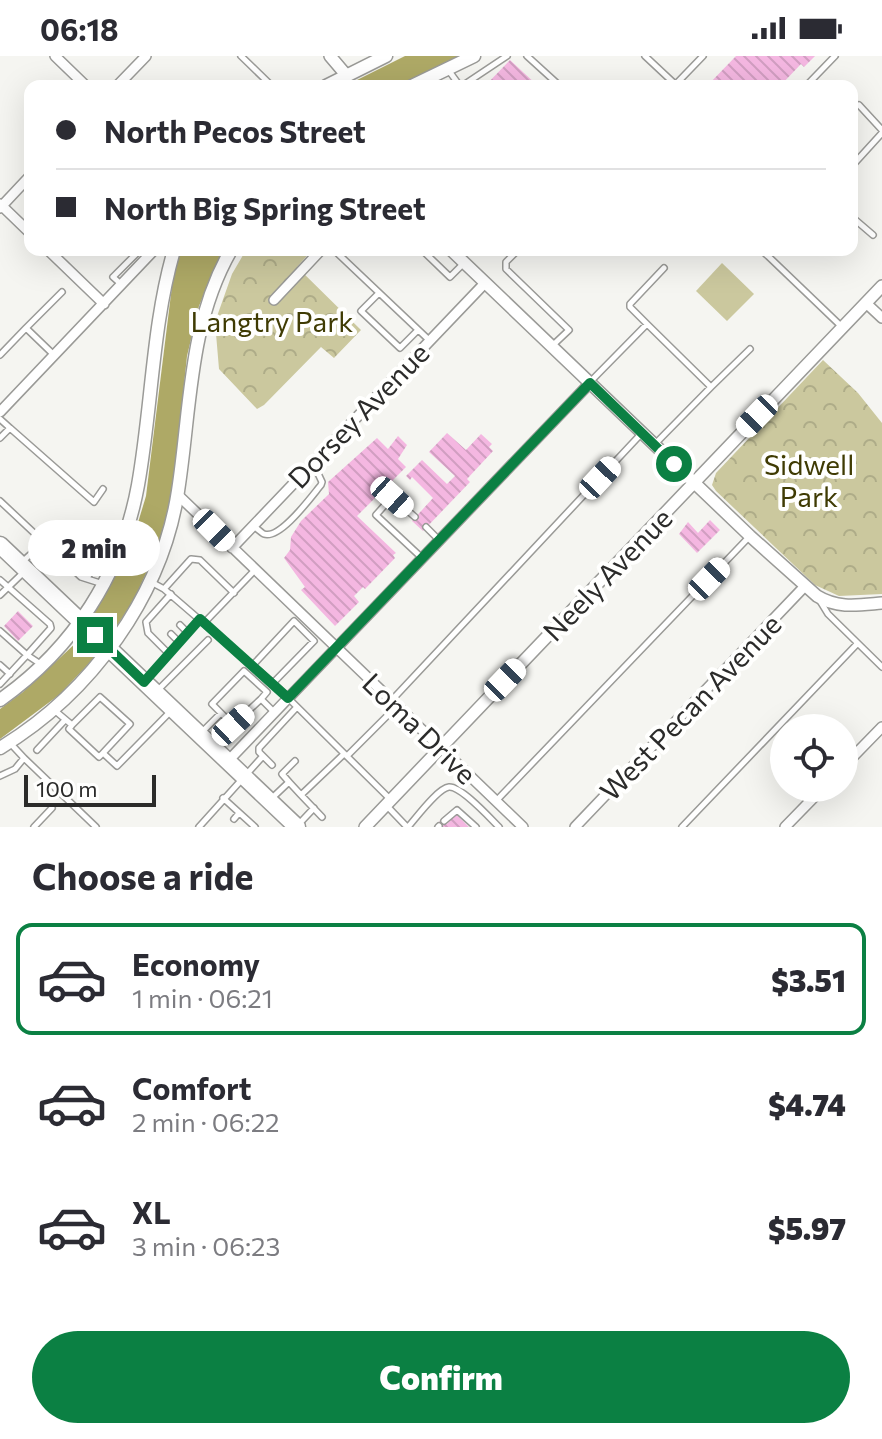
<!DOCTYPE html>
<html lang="en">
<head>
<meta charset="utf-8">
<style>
  body { margin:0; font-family:Commissioner,sans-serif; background:#f7f7f7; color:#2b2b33; height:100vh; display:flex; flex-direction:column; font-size:30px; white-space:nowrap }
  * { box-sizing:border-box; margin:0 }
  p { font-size:26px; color:#7c7c81 }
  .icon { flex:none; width:44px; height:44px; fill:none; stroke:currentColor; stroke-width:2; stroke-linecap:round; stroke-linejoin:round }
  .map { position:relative; height:771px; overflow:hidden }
  .drawer { display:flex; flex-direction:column; background:#fff; flex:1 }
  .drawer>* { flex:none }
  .banner { position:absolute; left:24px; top:24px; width:834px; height:176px; border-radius:16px; box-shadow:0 8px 32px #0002; display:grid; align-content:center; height:176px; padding:0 32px; background:#fff }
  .controls { position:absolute; left:770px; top:658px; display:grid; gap:16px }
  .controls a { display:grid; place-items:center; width:88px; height:88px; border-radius:50%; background:#fff; box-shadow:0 8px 32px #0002; font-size:40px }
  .scale { position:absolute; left:24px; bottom:20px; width:132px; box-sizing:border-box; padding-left:8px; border:4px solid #2b2b2a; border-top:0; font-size:22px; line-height:28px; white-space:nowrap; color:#2b2b2a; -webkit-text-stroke:6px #fffffe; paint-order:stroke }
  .end { position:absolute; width:36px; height:36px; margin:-18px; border:10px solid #0b8043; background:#fff; box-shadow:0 0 0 4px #fff }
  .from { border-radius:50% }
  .bubble { position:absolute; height:56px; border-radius:28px; background:#fff; box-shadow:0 8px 32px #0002; font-size:26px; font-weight:800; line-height:56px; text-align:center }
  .car { position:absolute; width:24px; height:48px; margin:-24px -12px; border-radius:10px; box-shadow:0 0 6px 2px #0007; background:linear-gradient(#fff 24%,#345 0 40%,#fff 0 76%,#345 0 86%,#fff 0) }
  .banner b { display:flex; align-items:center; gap:28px; height:76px; font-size:30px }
  .banner b+b { border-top:2px solid #e1e1e2 }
  .banner i { width:20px; height:20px; background:#2b2b33 }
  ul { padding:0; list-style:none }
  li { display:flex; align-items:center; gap:24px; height:112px; margin:0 16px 12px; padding:0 16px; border:4px solid transparent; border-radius:16px }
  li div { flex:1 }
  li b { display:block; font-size:30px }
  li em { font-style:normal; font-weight:800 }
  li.on { border-color:#0b8043 }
  li>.icon { width:72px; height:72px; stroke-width:1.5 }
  h2 { padding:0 32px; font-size:36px; line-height:96px }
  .primary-button { display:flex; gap:16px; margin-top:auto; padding:16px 32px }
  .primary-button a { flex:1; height:92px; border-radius:48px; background:#0b8043; color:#fff; font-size:32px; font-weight:800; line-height:92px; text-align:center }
  .status { display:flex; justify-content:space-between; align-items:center; height:56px; padding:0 40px; background:#fff; direction:ltr }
  .status svg { height:22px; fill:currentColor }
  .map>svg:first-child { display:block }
  .grass { fill:#cbc89e }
  .park { fill:url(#park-crowns) }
  .water { fill:#aea966 }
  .building { fill:url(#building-back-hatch) }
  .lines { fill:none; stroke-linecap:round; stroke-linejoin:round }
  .service-casing { stroke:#9a9a97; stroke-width:8 }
  .minor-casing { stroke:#9a9a97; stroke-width:12 }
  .tertiary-casing { stroke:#9a9a97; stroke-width:14 }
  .secondary-casing { stroke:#9a9a97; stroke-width:15 }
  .trunk-casing { stroke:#9a9a97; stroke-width:19 }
  .service { stroke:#fff; stroke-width:5 }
  .minor { stroke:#fff; stroke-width:9 }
  .tertiary { stroke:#fff; stroke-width:11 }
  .secondary { stroke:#fff; stroke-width:12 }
  .trunk { stroke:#fff; stroke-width:16 }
  .route { stroke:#0b8043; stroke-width:10 }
  .labels { text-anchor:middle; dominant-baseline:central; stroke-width:8; stroke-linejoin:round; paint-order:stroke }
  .park-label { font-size:28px; fill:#3f3b03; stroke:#fffffe }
  .street-label { font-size:28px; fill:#2b2b2a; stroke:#fffffe }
</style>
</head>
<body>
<div class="status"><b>06:18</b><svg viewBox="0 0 49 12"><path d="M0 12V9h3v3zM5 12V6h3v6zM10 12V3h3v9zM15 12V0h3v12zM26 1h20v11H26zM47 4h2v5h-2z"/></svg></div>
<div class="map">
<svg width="882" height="771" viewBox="0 0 882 771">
  <defs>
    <pattern id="park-crowns" width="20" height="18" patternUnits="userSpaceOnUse" patternTransform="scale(2)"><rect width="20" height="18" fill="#cbc89e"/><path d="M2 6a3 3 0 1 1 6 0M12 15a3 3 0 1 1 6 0" fill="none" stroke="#aeac88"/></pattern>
    <pattern id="building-back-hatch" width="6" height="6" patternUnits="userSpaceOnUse" patternTransform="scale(2)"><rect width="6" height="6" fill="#f4b7e1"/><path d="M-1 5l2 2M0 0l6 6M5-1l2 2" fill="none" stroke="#d19ec1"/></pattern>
  </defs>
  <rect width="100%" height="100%" fill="#f5f5f1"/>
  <path class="grass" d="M722 207 754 238 727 265 696 235Z"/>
  <path class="park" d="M246 194H312L297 211 361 274 334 302 321 291 264 349 257 353 219 313 215 266 232 218Z
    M823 304 858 337 882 367V538L839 540 815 529 716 435 712 429 716 417Z"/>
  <path class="water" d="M405 0H461L399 30H345Z
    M181 194H223L199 250 187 300 173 436 157 493 133 546 97 599 59 639 0 683V653L23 636 78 585 121 510 134 480 146 440 173 222Z"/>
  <path class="building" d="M736 0H815L804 11 801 8 780 30H707Z
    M510 4 538 30H485Z
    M447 377 466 394 481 378 492 388 489 391 493 395 467 423 470 426 423 475 412 465 433 442 412 421 410 424 406 420 422 404 447 428 455 420 429 396Z
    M398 380 407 389 398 403 406 411 357 460 396 497 393 499 395 502 365 533 363 531 354 540 359 546 335 570 301 534 305 531 284 502 290 494 291 481 301 465 329 438 328 426 377 382 388 393Z
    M710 464 720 474 697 497 679 478 688 466 698 477Z
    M18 555 33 570 18 585 4 570Z
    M456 758 469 771H440L437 768 442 763 447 768Z"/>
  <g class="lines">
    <defs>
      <path id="service" d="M241 0 272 30
        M527 0 560 30
        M645 0 676 29
        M449 15 460 30
        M675 29 703 0
        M462 30 507 0
        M806 30 835 0
        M859 49 882 74
        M852 110 882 77
        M852 161 873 179
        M334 194 429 284
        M422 194 450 221 464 207
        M518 194 506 206V213L569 274 552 290
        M761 194 768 200
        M773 194 768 200 842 271
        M122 229 113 221 140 194
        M379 237 361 255 400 292 418 274
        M647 268 630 251V248L664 212
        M26 272 62 236
        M0 299 26 272 54 299
        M591 325 647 268 711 331 655 388
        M711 331 750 293
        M0 363 10 372 0 382
        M10 372 94 446 103 433
        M0 445 81 521 103 528
        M415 461 392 441 376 459 421 501
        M254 470C255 471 263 478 264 478 280 484 311 441 321 429L322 426 314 409
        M426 471 439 484
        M21 507 44 486
        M87 522 111 485
        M0 524 50 568 51 572 27 599 42 609
        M151 526 164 533 191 503 200 504 234 537
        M164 533 273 627 390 743
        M0 539 25 515
        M820 545 828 558 882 611
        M204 567 255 514
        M180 569 188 577
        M0 575 27 599 0 628
        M171 578 179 586
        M168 597 148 577 146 566 171 538
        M0 609 10 618
        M253 609 294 565 314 585 273 627
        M148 622 200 563
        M159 633 208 584
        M261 643 233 669 212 648 244 615 267 636 261 643 274 656
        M391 645 641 378
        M53 653 72 669 100 641 130 668 103 697 117 710 169 657
        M72 669 69 673 99 701 103 697
        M202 676 221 657
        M37 694 65 664
        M347 700 396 651
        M24 702 96 771
        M272 709 259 696V692L297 651
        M0 720 15 713 24 702 10 687
        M289 726 282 718 295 705
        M301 739 322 761
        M223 742 255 771
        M271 743 289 726 301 739 344 698
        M497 744 750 480
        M386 749 407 771
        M234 763 239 757
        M444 765 457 754 476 771
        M298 769 314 752
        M34 771 52 752
        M199 771 263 700
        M408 771C416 762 438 732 449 731 461 730 490 762 499 771
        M438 771 439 770
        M682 771 857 588"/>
      <path id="minor" d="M55 0 86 30
        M117 30 146 0
        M0 148 30 177
        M0 152 30 120
        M48 194 104 248
        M274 244 321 194
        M866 247 882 262
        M0 356 154 194
        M178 439 523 771
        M232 492 485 227
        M228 705 590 327
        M844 710 882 671
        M575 771 805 530
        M785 771 823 732"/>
      <path id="tertiary" d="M330 0 347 20
        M451 194 750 480 817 540C838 553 859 549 882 547
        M365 771 882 230"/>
      <path id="secondary" d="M326 30 386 0
        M412 30 474 0
        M0 644C73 593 122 517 138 429 152 351 152 270 174 194
        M0 692C91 637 162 540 178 435 191 352 188 269 231 194"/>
      <path id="trunk" d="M0 489 297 771"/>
    </defs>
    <use href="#service" class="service-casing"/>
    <use href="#minor" class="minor-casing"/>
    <use href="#tertiary" class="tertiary-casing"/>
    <use href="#secondary" class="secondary-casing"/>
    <use href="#trunk" class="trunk-casing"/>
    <use href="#service" class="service"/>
    <use href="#minor" class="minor"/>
    <use href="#tertiary" class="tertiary"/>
    <use href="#secondary" class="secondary"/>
    <use href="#trunk" class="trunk"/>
  </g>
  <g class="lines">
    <path class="route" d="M95 579 144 626 200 563 288 642 590 327 674 408"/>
  </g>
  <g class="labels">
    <g class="park-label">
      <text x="272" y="265">Langtry Park</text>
      <text x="809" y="408">Sidwell<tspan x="809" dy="32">Park</tspan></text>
    </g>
    <g class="street-label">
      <text transform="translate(358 359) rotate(-46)">Dorsey Avenue</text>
      <text transform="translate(607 518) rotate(-46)">Neely Avenue</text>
      <text transform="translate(690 651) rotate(-46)">West Pecan Avenue</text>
      <text transform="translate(420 672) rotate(44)">Loma Drive</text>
    </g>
  </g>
</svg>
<div class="controls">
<a><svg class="icon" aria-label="locate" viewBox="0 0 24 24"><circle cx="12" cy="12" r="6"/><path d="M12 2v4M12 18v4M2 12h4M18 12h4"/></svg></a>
</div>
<div class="scale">100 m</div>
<i class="end from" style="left:674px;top:408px"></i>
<i class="end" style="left:95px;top:579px"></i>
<div class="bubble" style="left:28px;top:464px;width:132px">2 min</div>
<i class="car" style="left:757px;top:360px;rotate:224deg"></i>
<i class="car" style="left:600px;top:422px;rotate:43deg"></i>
<i class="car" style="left:392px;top:441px;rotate:132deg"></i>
<i class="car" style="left:214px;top:474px;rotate:135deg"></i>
<i class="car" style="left:709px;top:523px;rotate:44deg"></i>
<i class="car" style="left:505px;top:624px;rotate:44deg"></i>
<i class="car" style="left:233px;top:669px;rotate:47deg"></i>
<div class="banner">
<b><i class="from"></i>North Pecos Street</b>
<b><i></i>North Big Spring Street</b>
</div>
</div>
<section class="drawer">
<h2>Choose a ride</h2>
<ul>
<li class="on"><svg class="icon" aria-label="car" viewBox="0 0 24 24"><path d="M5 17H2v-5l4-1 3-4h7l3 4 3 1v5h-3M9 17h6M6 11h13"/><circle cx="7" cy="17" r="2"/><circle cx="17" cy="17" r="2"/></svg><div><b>Economy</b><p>1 min · 06:21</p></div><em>$3.51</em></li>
<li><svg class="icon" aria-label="car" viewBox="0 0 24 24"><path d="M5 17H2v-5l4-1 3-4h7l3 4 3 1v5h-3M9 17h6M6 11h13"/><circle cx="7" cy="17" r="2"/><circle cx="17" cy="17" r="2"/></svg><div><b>Comfort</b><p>2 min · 06:22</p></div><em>$4.74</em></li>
<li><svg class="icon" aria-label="car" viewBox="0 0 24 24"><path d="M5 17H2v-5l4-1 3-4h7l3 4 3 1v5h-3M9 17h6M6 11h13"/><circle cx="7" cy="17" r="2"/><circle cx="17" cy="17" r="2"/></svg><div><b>XL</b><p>3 min · 06:23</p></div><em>$5.97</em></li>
</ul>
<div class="primary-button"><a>Confirm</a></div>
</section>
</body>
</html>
